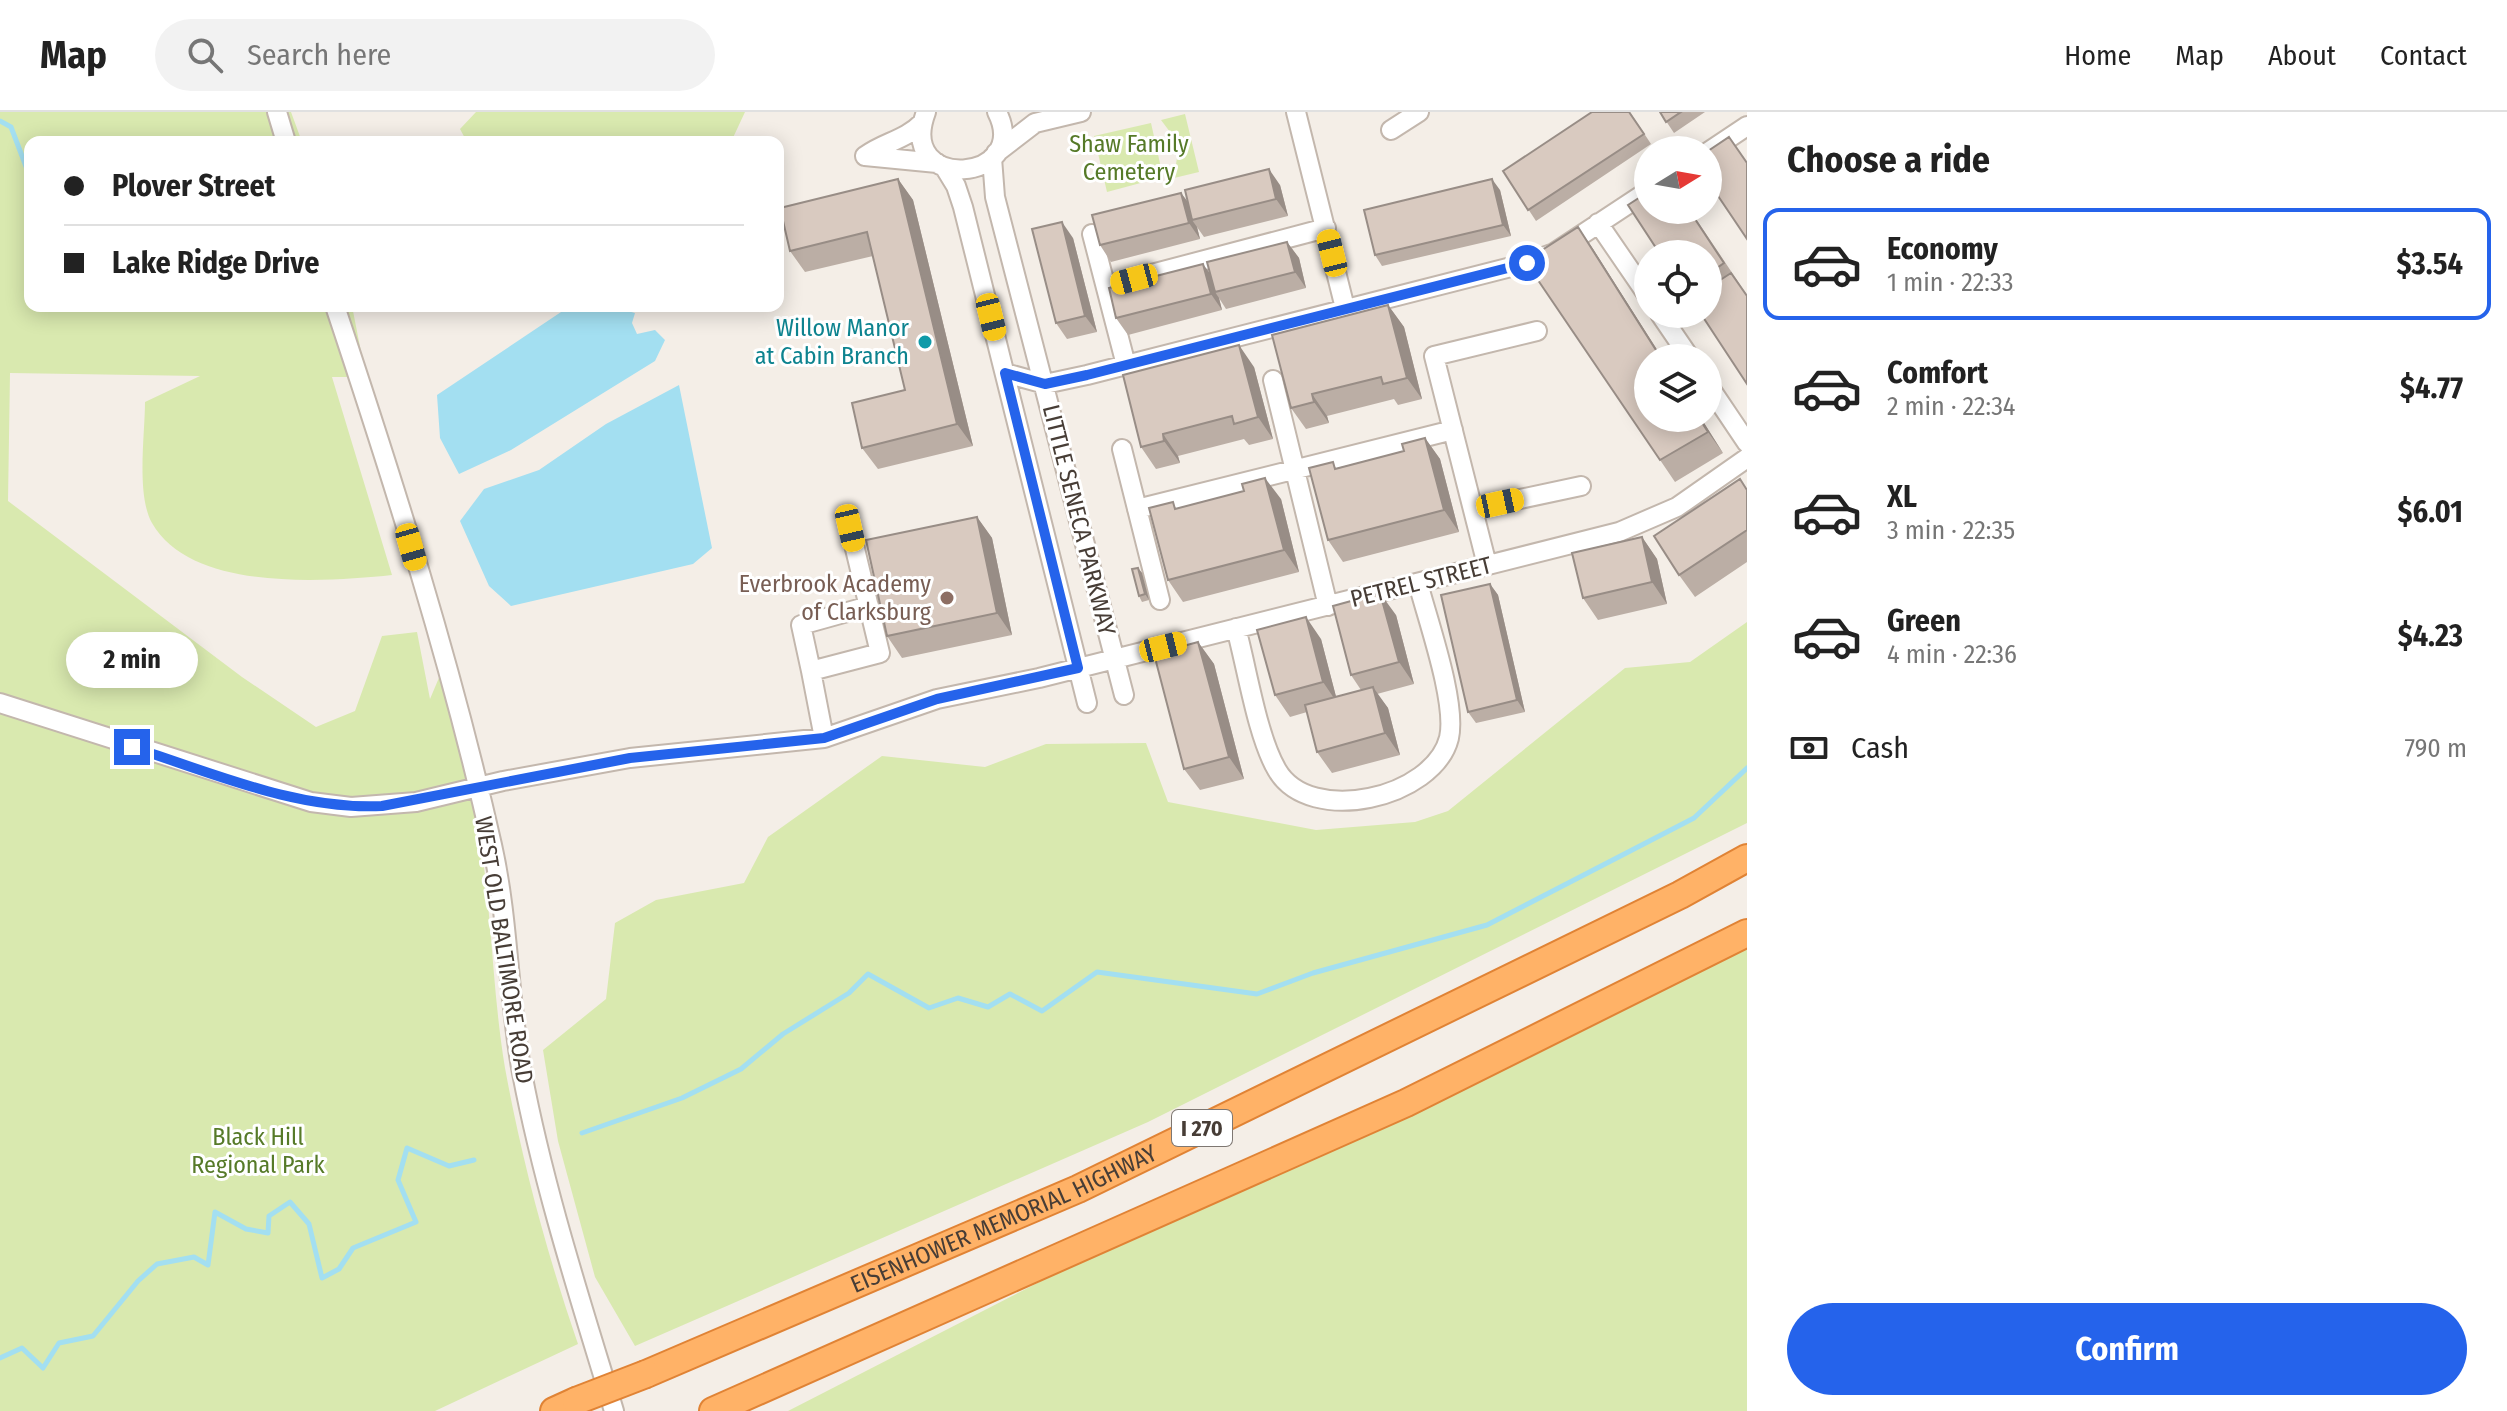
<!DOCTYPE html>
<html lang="en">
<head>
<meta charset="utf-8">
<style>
  body { margin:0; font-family:"Fira Sans Condensed",sans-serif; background:#f2f2f2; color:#222; height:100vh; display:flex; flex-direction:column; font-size:30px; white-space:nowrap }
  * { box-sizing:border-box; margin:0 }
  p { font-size:26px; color:#767676 }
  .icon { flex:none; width:44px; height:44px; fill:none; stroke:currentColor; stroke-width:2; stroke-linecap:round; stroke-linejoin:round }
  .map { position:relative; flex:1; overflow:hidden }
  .side { display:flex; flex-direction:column; background:#fff; width:760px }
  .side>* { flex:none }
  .top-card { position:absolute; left:24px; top:24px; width:760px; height:176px; border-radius:16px; box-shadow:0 4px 20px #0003; display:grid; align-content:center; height:176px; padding:0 40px; background:#fff }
  .needle { width:52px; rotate:79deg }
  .tools { position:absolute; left:1634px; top:24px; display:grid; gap:16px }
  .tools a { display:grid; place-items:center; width:88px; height:88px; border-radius:50%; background:#fff; box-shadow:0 4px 20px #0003; font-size:40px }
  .end { position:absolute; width:36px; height:36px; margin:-18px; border:10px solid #2563eb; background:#fff; box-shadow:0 0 0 4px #fff }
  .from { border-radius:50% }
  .bubble { position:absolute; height:56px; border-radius:28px; background:#fff; box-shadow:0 4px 20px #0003; font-size:26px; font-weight:700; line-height:56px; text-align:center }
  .car { position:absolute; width:24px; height:48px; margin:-24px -12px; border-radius:10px; box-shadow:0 0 6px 2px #0007; background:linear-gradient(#f5c518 24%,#345 0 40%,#f5c518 0 76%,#345 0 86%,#f5c518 0) }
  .top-card b { display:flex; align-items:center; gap:28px; height:76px; font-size:30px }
  .top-card b+b { border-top:2px solid #e0e0e0 }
  .top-card i { width:20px; height:20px; background:#222 }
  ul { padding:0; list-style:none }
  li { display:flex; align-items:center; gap:24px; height:112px; margin:0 16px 12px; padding:0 24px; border:4px solid transparent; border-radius:16px }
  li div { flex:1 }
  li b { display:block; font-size:30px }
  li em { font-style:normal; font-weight:700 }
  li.current { border-color:#2563eb }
  li>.icon { width:72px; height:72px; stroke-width:1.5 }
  h2 { padding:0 40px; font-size:36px; line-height:96px }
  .pay { display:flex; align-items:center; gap:20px; height:88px; padding:0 40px; font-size:30px }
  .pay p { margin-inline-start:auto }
  .cta { display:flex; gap:16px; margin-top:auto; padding:16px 40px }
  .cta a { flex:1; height:92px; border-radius:48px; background:#2563eb; color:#fff; font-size:32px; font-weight:700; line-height:92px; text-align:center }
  header { display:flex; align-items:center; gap:48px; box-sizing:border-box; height:112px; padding:0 40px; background:#fff; border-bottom:2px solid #e0e0e0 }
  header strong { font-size:38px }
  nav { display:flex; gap:44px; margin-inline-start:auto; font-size:28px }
  .search { width:560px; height:72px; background:#f2f2f2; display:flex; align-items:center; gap:20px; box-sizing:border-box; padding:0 28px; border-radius:44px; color:#767676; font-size:30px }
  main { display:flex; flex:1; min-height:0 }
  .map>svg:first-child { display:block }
  .green { fill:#d9e9af }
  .water { fill:#a3dff1 }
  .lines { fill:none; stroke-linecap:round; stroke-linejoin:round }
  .stream { stroke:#a3dff1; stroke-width:5 }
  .minor-casing { stroke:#c3b7ad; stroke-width:22 }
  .highway-casing { stroke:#e08335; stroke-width:30 }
  .minor { stroke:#fff; stroke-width:18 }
  .highway { stroke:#ffb267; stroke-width:26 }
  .highway-bridge-casing { stroke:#e08335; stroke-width:30; stroke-linecap:butt }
  .highway-bridge { stroke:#ffb267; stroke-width:26 }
  .wall { fill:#bbaea5 }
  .shaded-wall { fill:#988d86 }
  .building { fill:#d9cac0; stroke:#988d86; stroke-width:2 }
  .route { stroke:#2563eb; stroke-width:10 }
  .culture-dot { fill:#0f9aa8; stroke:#fff; stroke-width:3 }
  .education-dot { fill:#8d6e63; stroke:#fff; stroke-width:3 }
  .labels { text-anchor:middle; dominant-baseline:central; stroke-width:6; stroke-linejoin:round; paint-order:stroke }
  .shield { fill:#fff; stroke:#7e7772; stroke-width:2 }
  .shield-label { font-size:22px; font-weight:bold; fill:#473d36 }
  .park-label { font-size:24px; fill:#567a28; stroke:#fff }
  .culture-label { font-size:24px; fill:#0d838f; stroke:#fff; text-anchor:end }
  .street-label { font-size:24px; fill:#473d36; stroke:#fff }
  .education-label { font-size:24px; fill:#785e54; stroke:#fff; text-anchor:end }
</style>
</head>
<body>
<header>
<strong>Map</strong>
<div class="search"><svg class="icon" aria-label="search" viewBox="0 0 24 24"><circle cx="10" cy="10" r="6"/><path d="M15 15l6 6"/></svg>Search here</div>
<nav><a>Home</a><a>Map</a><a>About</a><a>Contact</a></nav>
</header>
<main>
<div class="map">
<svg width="1747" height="1299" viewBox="0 0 1747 1299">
  <rect width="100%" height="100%" fill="#f4eee7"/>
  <path class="green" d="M0 0H291L302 30H30V194H352L366 265H332L392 463C325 470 191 480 152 411 136 383 145 322 145 290L200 264 10 261 8 389 242 565 316 615 355 599 382 524 417 520 430 587 441 561C456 613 471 666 479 720 492 798 492 878 505 956 522 1049 547 1142 578 1232L435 1299H0Z
    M476 0H745L731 30H467L460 17Z
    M1185 2 1199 60 1174 66 1179 32 1161 8Z
    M1151 11 1163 65 1107 80 1094 24Z
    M1747 510V711L1148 1010 635 1234 595 1165 558 1029 543 938 606 887 615 811 656 788 744 771 768 725 882 644 985 655 1046 632 1146 631 1168 690 1316 718 1415 710 1448 699 1625 556 1690 550Z
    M1747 807V1299H788Z"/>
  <path class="water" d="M570 194H610L635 201 632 211 637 222 655 218 665 228 655 249 511 338 459 362 440 326 437 283Z
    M679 273 712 436 693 452 511 494 489 474 460 409 484 377 539 358 606 312Z"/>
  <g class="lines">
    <path class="stream" d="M0 9 11 15 30 65
      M582 1021 682 986 741 957 783 922 849 881 868 862 929 896 958 886 988 895 1010 882 1042 899 1097 860 1257 882 1313 861 1487 813 1694 706 1747 656
      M0 1246 22 1236 43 1256 59 1231 93 1224 138 1169 157 1152 194 1145 208 1153 215 1100 246 1117 268 1121 269 1104 290 1090 309 1112 322 1166 339 1157 353 1136 416 1110 398 1068 407 1036 449 1054 474 1048"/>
    <defs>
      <path id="minor" d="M277 0 286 30
        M926 0C895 82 1033 71 997 0
        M1296 0 1345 196
        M1391 18 1419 0
        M1708 40 1747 14
        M996 41 1035 11 1081 0
        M865 44 937 51
        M865 44C886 29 904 29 923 10
        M992 46 995 85 1124 583
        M945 56 956 74 963 95 1087 591
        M1598 111 1648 184
        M1092 122 1126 253
        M1106 174 1326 116
        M335 194C394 371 451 551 492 733 509 808 508 886 522 961 544 1076 580 1187 614 1299
        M1660 202 1690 246
        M1005 261 1045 272 1087 263 1527 151 1554 141 1648 79
        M1273 268 1328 494
        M1708 273 1747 331
        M1122 337 1160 488
        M1137 397 1453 318
        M1473 397 1581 374
        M1487 453 1434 244 1537 219
        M1236 516C1247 556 1257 624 1277 658 1310 715 1434 686 1449 626 1457 591 1428 509 1418 471
        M811 559 801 513 869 494
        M0 591 311 690 351 695 416 690 503 669 630 646 824 626 937 587 1039 566 1619 420 1677 395 1747 346
        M824 626 811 559 880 541 850 416"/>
      <g id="highway">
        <path id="s1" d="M646 1262 1078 1077 1680 783 1747 746"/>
        <path d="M554 1299 576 1289"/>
        <path d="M713 1299 1406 991 1747 821"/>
      </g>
    </defs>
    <use href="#minor" class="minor-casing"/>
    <use href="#highway" class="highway-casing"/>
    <use href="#minor" class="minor"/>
    <use href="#highway" class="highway"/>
    <defs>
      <path id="highway-bridge" d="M576 1289 646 1262"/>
    </defs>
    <use href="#highway-bridge" class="highway-bridge-casing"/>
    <use href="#highway-bridge" class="highway-bridge"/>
  </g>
  <path class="wall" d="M1630 0 1651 32 1536 109 1503 59Z
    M1660 0H1705L1674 21Z
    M898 67 913 88 973 334 878 357 862 336 905 278 873 144 805 160 790 139Z
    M1280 73 1288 104 1204 125 1197 115 1200 127 1111 150 1100 133 1181 81 1188 90Z
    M1500 78 1511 124 1382 154 1375 143Z
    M1648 98H1690L1747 183 1708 202V142Z
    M1578 115 1593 137 1723 341 1675 370 1525 149Z
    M1073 126 1097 220 1067 227 1056 211Z
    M1287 130 1299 146 1306 176 1226 197 1219 186 1222 198 1128 223 1116 206 1210 162Z
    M1388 193 1404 215 1422 287 1398 293 1394 287 1327 304 1329 311 1306 317 1291 296Z
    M1254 255 1273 327 1249 333 1244 327 1178 344 1180 351 1156 357 1141 335Z
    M1425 326 1440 347 1459 420 1343 450 1328 428 1337 356 1404 339Z
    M1747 377V450L1695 485 1679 463Z
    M1281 387 1299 460 1183 490 1168 468 1178 396Z
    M977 405 992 426 1012 523 902 546 887 524Z
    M1642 425 1657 447 1667 492 1598 508 1583 486Z
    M1138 456 1142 461 1149 488 1142 490 1139 484Z
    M1490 472 1498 483 1525 600 1476 611 1468 600Z
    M1396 503 1414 572 1377 582 1388 596 1400 643 1332 661 1317 640 1307 600 1290 605 1275 583 1321 527 1336 585 1361 578 1351 563Z
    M1198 530 1214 552 1244 667 1200 678 1184 657Z"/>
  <path class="shaded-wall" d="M1269 57 1280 73 1288 104 1276 87Z
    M898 67 913 88 973 334 957 312Z
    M1492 67 1500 78 1511 124 1503 113Z
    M1181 81 1193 97 1192 108 1197 115 1200 127 1189 111Z
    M1062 110 1073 126 1097 220 1085 204Z
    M1578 115 1593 137 1662 246H1661Z
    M1287 130 1299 146 1306 176 1295 160Z
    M1203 152 1215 168V180L1219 186 1222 198 1211 182Z
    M1388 193 1404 215 1422 287 1407 266Z
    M1239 233 1254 255 1273 327 1258 305Z
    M1312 282 1327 304 1329 311 1314 290Z
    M1699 306H1701L1723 341 1708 320Z
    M1163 322 1178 344 1180 351 1164 329Z
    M1425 326 1440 347 1459 420 1444 398Z
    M1265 366 1281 387 1299 460 1284 438Z
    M977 405 992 426 1012 523 997 501Z
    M1642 425 1657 447 1667 492 1652 470Z
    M1138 456 1142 461 1149 488 1145 482Z
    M1490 472 1498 483 1525 600 1517 588Z
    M1380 481 1396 503 1414 572 1399 550Z
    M1306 505 1321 527 1338 592 1323 570Z
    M1198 530 1214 552 1244 667 1229 645Z
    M1373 575 1388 596 1400 643 1385 621Z"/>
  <path class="building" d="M1592 0H1629L1644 22 1528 98 1503 59Z
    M1660 0H1681L1666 10Z
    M1729 25 1747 51V127L1708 69V39Z
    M1269 57 1276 87 1192 108 1185 78Z
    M898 67 957 312 862 336 852 291 905 278 867 120 790 139 780 96Z
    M1492 67 1503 113 1375 143 1364 98Z
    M1648 80V98H1689L1724 151 1708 162V142H1660L1628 93Z
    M1181 81 1189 111 1100 133 1092 103Z
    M1062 110 1085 204 1056 211 1032 117Z
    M1578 115 1661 246H1648V306H1699L1708 320 1660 348 1525 149Z
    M1287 130 1295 160 1215 180 1207 150Z
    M1203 152 1211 182 1116 206 1109 176Z
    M1731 161 1747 184V272L1701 202H1708V176Z
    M1388 193 1407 266 1383 272 1381 265 1312 282 1314 290 1291 296 1272 223Z
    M1239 233 1258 305 1234 312 1232 304 1163 322 1164 329 1141 335 1123 263Z
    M1425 326 1444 398 1328 428 1309 356 1333 350 1335 357 1404 339 1402 332Z
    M1265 366 1284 438 1168 468 1149 396 1173 390 1175 397 1244 379 1242 372Z
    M1740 367 1747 378V418L1679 463 1654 424Z
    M977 405 997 501 887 524 866 428Z
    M1642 425 1652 470 1583 486 1572 441Z
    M1138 456 1145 482 1139 484 1132 457Z
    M1490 472 1517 588 1468 600 1441 483Z
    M1380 481 1399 550 1351 563 1333 494Z
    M1306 505 1323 570 1275 583 1257 518Z
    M1198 530 1229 645 1184 657 1154 542Z
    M1373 575 1385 621 1317 640 1305 593Z"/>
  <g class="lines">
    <path class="route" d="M132 635C213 661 296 698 382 694L630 646 824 626 937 587 1078 556 1005 261 1045 272 1087 263 1527 151"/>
  </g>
  <circle class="culture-dot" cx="925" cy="230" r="8"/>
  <circle class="education-dot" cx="947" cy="486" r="8"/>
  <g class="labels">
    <rect class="shield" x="1172" y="998" width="60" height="36" rx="6"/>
    <g class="shield-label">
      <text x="1202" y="1016">I 270</text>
    </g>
    <g class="park-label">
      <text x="1129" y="32">Shaw Family<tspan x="1129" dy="28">Cemetery</tspan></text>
      <text x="258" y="1025">Black Hill<tspan x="258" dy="28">Regional Park</tspan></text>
    </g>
    <g class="culture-label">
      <text x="909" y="216">Willow Manor<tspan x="909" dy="28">at Cabin Branch</tspan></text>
    </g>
    <g class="street-label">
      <text transform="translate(1079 408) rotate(76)">LITTLE SENECA PARKWAY</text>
      <text transform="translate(1421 470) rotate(-14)">PETREL STREET</text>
      <text transform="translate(504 838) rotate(81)">WEST OLD BALTIMORE ROAD</text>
      <text stroke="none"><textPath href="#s1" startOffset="390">EISENHOWER MEMORIAL HIGHWAY</textPath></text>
    </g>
    <g class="education-label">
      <text x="931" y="472">Everbrook Academy<tspan x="931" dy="28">of Clarksburg</tspan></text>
    </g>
  </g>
</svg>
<div class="tools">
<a><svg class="needle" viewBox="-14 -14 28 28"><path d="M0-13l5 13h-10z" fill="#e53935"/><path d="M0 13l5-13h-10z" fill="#767676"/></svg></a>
<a><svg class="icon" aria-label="locate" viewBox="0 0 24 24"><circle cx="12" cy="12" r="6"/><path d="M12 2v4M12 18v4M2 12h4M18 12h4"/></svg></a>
<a><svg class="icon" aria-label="layers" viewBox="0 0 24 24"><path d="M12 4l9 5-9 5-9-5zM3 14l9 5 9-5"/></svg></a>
</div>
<i class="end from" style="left:1527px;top:151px"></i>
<i class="end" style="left:132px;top:635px"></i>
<div class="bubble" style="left:66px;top:520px;width:132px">2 min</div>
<i class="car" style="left:1332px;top:141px;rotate:346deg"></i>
<i class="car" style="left:1134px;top:167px;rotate:255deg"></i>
<i class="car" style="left:991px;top:205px;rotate:166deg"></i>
<i class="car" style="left:1500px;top:391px;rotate:78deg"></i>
<i class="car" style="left:850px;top:416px;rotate:167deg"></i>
<i class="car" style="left:411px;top:435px;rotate:164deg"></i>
<i class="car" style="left:1163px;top:535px;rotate:76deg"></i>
<div class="top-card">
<b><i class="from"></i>Plover Street</b>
<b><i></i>Lake Ridge Drive</b>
</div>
</div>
<section class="side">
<h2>Choose a ride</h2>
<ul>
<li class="current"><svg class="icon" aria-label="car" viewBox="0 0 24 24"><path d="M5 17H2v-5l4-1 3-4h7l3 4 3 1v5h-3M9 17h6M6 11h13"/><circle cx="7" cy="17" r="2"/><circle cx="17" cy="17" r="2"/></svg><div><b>Economy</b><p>1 min · 22:33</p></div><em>$3.54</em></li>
<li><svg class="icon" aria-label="car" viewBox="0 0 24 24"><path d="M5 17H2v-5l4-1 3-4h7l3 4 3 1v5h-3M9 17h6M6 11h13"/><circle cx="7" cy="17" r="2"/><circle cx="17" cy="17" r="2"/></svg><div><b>Comfort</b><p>2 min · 22:34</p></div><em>$4.77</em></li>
<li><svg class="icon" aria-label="car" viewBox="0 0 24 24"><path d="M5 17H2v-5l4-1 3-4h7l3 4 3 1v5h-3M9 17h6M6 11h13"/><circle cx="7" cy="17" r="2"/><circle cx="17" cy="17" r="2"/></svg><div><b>XL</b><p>3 min · 22:35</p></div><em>$6.01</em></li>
<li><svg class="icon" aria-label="car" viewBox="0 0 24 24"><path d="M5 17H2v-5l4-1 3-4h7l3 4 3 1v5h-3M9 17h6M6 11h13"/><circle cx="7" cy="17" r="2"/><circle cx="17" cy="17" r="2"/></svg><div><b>Green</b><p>4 min · 22:36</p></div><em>$4.23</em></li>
</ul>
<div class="pay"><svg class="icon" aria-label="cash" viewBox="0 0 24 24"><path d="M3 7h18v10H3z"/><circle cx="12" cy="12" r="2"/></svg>Cash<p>790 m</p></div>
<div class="cta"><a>Confirm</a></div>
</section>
</main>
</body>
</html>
